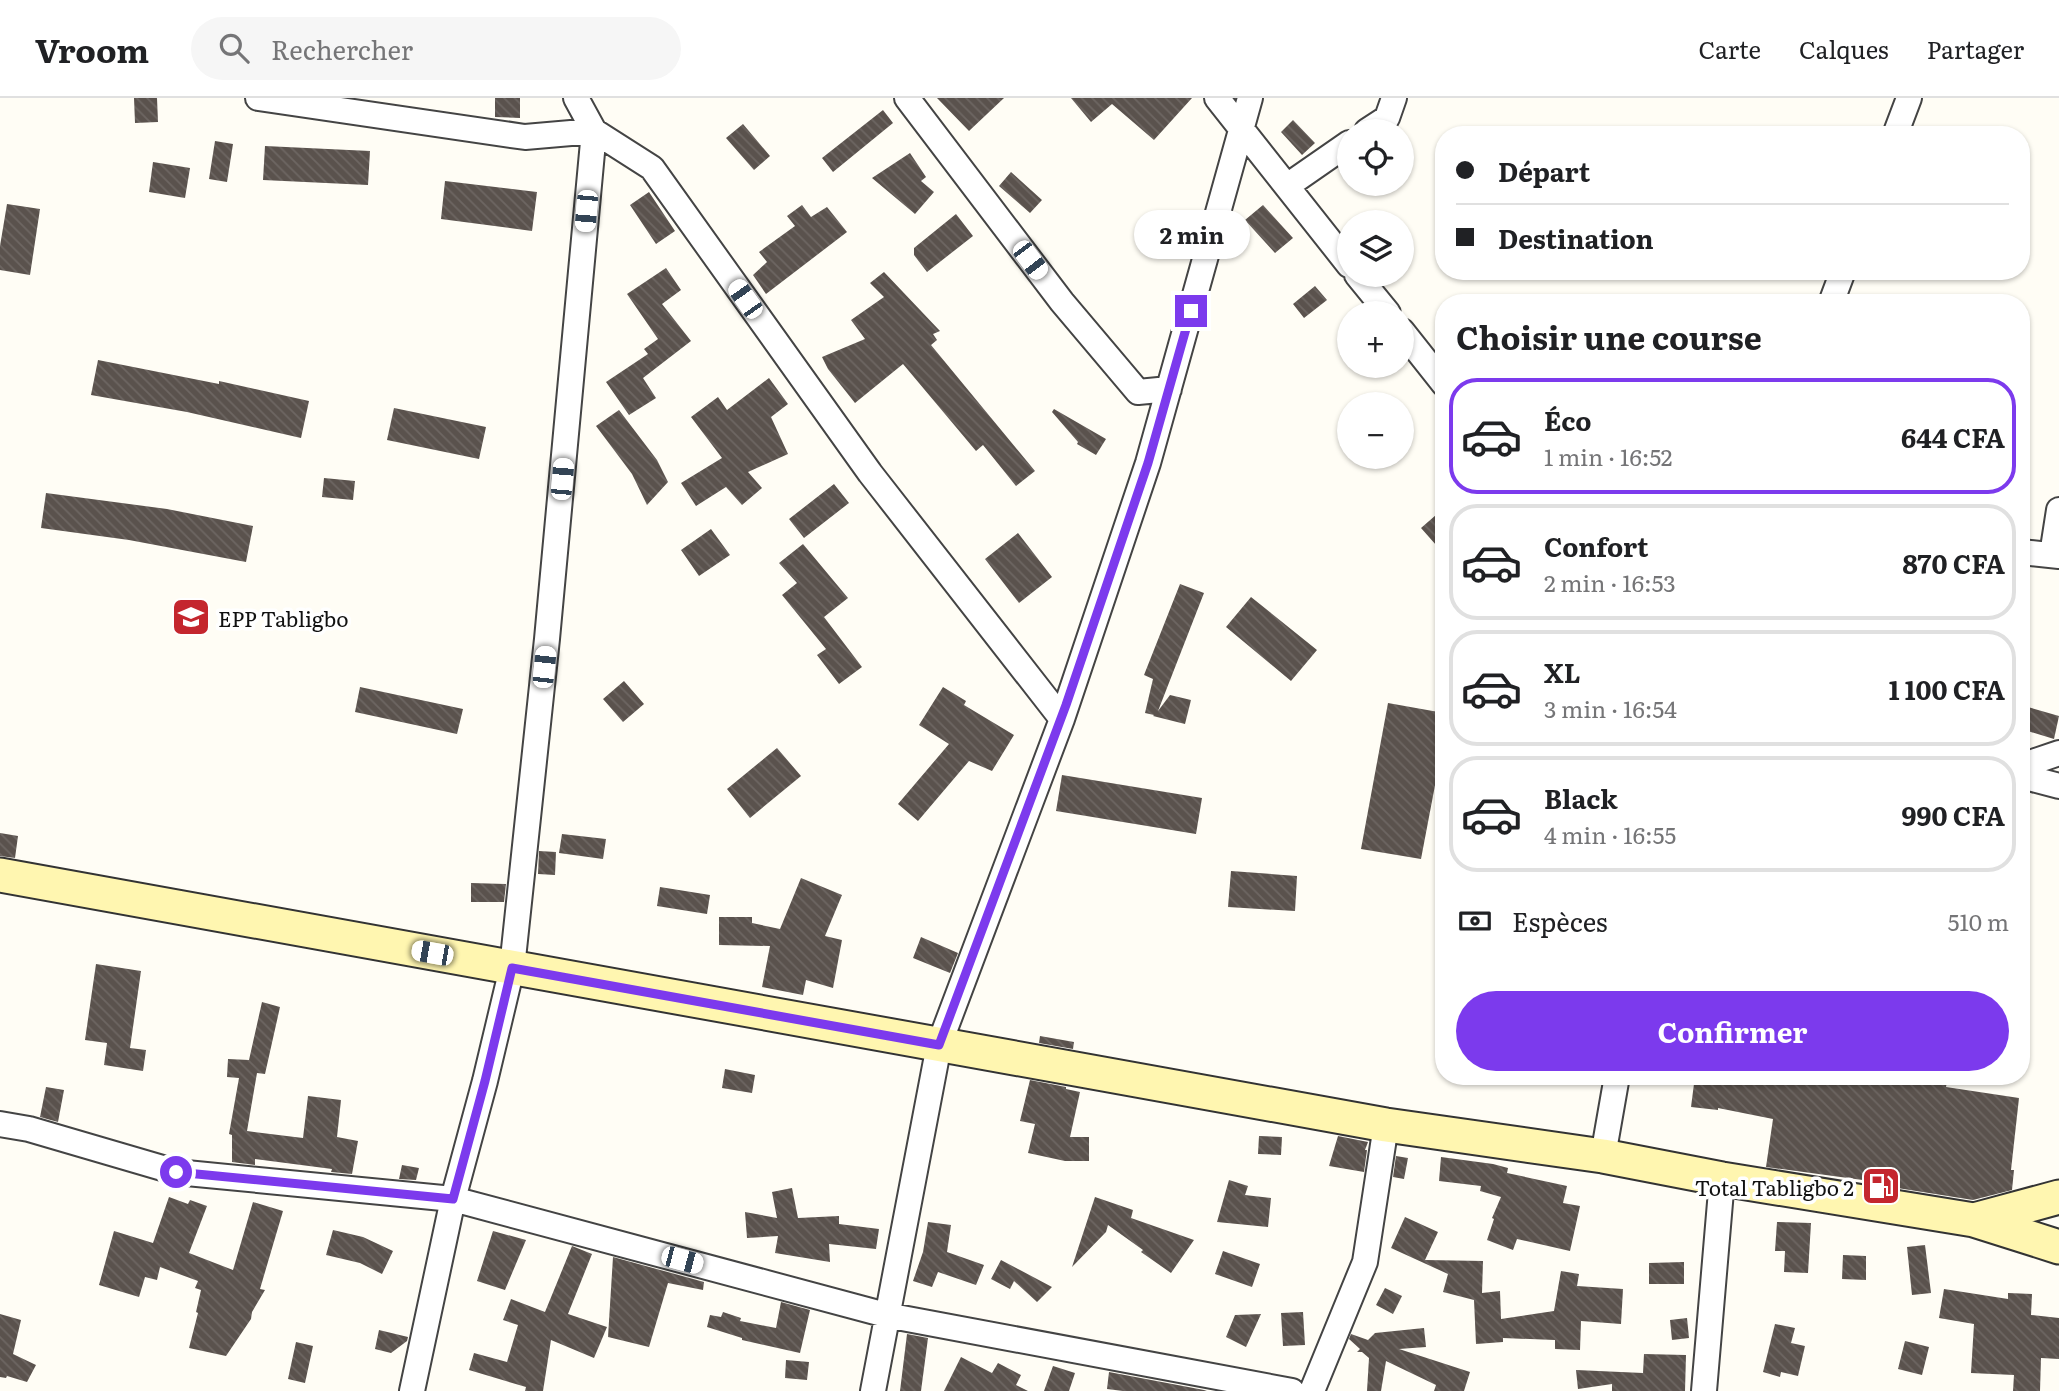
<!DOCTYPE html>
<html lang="fr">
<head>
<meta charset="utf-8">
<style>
  body { margin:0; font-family:Literata,serif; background:#f6f6f6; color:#202124; height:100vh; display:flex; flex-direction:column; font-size:26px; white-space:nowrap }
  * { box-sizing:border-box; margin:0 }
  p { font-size:23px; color:#757577 }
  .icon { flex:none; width:38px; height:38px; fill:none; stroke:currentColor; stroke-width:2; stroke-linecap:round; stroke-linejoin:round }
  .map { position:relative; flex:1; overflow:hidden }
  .drawer { position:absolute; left:1435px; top:196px; width:595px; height:791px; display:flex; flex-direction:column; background:#fff; border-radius:28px; box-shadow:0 2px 5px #0004 }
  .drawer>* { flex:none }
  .hud { position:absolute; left:1435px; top:28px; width:595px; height:154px; border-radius:28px; box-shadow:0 2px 5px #0004; display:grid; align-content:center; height:154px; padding:0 21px; background:#fff }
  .fabs { position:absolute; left:1337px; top:21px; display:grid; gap:14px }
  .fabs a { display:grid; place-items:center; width:77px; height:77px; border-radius:50%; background:#fff; box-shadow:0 2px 5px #0004; font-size:35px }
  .end { position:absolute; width:32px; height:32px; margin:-16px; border:9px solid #7c3aed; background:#fff; box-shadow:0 0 0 4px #fff }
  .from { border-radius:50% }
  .bubble { position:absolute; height:49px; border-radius:24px; background:#fff; box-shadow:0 2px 5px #0004; font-size:23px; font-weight:700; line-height:49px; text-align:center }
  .car { position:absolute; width:21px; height:42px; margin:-21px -10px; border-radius:9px; box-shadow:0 0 5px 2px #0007; background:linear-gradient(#fff 24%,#345 0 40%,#fff 0 76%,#345 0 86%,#fff 0) }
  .hud b { display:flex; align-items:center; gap:24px; height:66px; font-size:26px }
  .hud b+b { border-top:2px solid #e0e0e0 }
  .hud i { width:18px; height:18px; background:#202124 }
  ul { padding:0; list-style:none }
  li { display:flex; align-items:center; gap:21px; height:116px; margin:0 14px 10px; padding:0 7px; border:4px solid #e0e0e0; border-radius:28px }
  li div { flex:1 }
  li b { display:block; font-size:26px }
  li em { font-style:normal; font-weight:700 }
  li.selected { border-color:#7c3aed }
  li>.icon { width:63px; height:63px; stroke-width:1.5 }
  h2 { padding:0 21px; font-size:32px; line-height:84px }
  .pay { display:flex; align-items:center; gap:18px; height:77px; padding:0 21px; font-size:26px }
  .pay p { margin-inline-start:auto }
  .action { display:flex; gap:14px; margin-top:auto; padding:14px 21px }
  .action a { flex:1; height:80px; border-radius:42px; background:#7c3aed; color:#fff; font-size:28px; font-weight:700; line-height:80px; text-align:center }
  header { display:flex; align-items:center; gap:42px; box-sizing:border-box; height:98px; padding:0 35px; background:#fff; border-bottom:2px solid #e0e0e0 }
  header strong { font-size:33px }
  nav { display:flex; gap:38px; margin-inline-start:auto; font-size:24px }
  .search { width:490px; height:63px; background:#f6f6f6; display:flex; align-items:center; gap:18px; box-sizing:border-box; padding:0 24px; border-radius:38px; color:#757577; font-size:26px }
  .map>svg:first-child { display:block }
  .building { fill:url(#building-back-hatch) }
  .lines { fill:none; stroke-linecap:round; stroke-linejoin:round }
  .street-casing { stroke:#444; stroke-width:28 }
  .secondary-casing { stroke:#333; stroke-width:37 }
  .street { stroke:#fff; stroke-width:24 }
  .secondary { stroke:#fff6b0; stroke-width:33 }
  .route { stroke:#7c3aed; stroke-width:9 }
  .labels { text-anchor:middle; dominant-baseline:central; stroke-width:7; stroke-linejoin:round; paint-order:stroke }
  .poi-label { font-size:21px; fill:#111; stroke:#fff; text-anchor:start }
</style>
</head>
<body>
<header>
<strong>Vroom</strong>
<div class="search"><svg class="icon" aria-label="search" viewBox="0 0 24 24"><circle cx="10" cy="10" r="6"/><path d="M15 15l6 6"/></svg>Rechercher</div>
<nav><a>Carte</a><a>Calques</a><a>Partager</a></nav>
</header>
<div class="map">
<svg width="2059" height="1293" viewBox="0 0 2059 1293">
  <defs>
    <pattern id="building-back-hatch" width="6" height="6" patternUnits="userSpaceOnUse" patternTransform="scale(1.75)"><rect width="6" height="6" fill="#5a524d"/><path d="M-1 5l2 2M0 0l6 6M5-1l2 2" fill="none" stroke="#6d6662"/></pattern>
  </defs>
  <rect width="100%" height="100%" fill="#fffdf5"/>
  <path class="building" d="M134 0H157L158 24 135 25Z
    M495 0H520V20L495 19Z
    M937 0H1004L969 33Z
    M1071 0H1192L1154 42 1112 6 1091 24Z
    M883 12 893 25 833 74 822 60Z
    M1293 22 1315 45 1302 57 1281 34Z
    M743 26 770 58 754 72 726 40Z
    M215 43 233 46 227 84 209 81Z
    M265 48 370 53 368 87 263 82Z
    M910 55 926 79 921 83 934 94 915 116 872 80Z
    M153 64 190 70 185 100 149 94Z
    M1011 74 1042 102 1030 115 999 88Z
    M445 83 537 94 532 133 441 121Z
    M649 94 675 133 656 146 630 107Z
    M7 106 40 111 30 177 0 172V148Z
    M802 107 811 119 827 109 847 134 766 196 753 177 767 164 759 154 795 128 787 118Z
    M1263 107 1293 140 1275 155 1245 122Z
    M956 116 973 138 927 174 914 157V150Z
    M666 170 681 192 662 206 691 243 643 280 656 300 629 317 606 284 648 256 644 251 658 241 627 196Z
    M884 174 940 233 933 236 937 242 931 247 1035 373 1016 388 983 347 976 353 903 266 855 305 828 271 822 259 865 241 851 222 884 199 870 185Z
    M1315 188 1327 202 1304 220 1293 206Z
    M98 262 219 286V283L309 303 301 340 187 314 91 297Z
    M769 280 788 306 771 319 788 356 748 374 762 390 742 407 726 389 696 408 681 385 722 360 691 319 718 299 727 312Z
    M394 310 486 329 479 361 387 342Z
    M1054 311 1106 341 1096 357 1077 346 1078 344 1052 314Z
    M619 312 657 362 668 384 647 407 632 376 596 328Z
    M324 380 355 383 353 402 322 399Z
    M834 386 849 405 804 440 789 421Z
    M46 395 167 411 253 428 246 464 129 442 41 430Z
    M1444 410V456L1421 430Z
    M711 431 730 457 699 478 681 452Z
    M1018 435 1052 479 1019 505 985 461Z
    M803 446 848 500 824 519 862 569 839 586 817 557 826 551 782 497 797 485 779 465Z
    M1180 486 1204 495 1158 613 1170 597 1191 602 1185 626 1153 618 1154 617 1145 615 1153 581 1144 577Z
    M1251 499 1317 552 1291 583 1226 529Z
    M624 583 644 606 623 624 603 601Z
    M360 589 463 611 457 636 355 614Z
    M943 589 966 603 964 607 1014 637 992 673 969 663 918 723 898 706 949 646 919 627Z
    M1388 605 1444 615V640L1421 761 1361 751Z
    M2021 607 2059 618 2054 641 2021 631Z
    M777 650 801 678 750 720 727 691Z
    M1062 677 1202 700 1196 736 1056 713Z
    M0 735 18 738 15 760 0 758Z
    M562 736 606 741 603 761 559 755Z
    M539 753 556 754 555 777 538 776Z
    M1231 773 1297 778 1295 813 1228 809Z
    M801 780 842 797 825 838 842 842 833 890 806 882 803 897 762 889 770 848 719 847V819H752V825L780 831Z
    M471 785 506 786 504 804H471Z
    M660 789 710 797 707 816 657 808Z
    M921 839 958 855 950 875 913 860Z
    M96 866 141 873 130 950 146 952 143 973 104 967 107 945 85 942Z
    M262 904 280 909 265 976 257 975 247 1033 303 1040 308 998 341 1002 337 1039 358 1043 352 1076 331 1074 332 1071 255 1061V1067L232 1064V1037L229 1036 239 980 227 979 228 961 249 962Z
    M1040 938 1074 944 1073 951 1039 945Z
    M725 971 755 977 752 995 722 990Z
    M1695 978H1948L1946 989 2019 1000 2011 1072H2014L2012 1092 1973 1102 1891 1089 1892 1086 1766 1069 1773 1021 1718 1010V1012L1691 1009Z
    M1030 982 1066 989V991L1080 994 1070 1039H1089V1063H1065L1028 1055 1035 1026 1020 1023Z
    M46 989 64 992 58 1024 40 1019Z
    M1259 1038 1282 1039 1281 1057 1258 1056Z
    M1338 1038 1368 1044 1365 1052H1367L1364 1074 1329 1068Z
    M1396 1058 1408 1060 1404 1081 1393 1079Z
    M1441 1059 1493 1066 1508 1070 1507 1075 1567 1088 1563 1105 1580 1108 1570 1153 1517 1141 1513 1152 1487 1142 1494 1121 1492 1120 1501 1099 1480 1093 1481 1088 1439 1083Z
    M402 1067 419 1070 416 1082 399 1081Z
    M1229 1082 1248 1088 1245 1097 1271 1100 1268 1129 1217 1124Z
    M792 1090 798 1120 839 1118V1126L879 1131 876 1151 829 1146 830 1164 775 1155 778 1138 747 1140 745 1114 777 1120 772 1094Z
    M169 1099 188 1106 190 1102 207 1108 189 1155 233 1172 253 1104 283 1113 260 1191 265 1192 252 1214 251 1221 226 1258 189 1250 198 1215 196 1214 201 1192 195 1190 198 1183 160 1169 157 1182 145 1179 139 1199 99 1187 114 1133 153 1145Z
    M1095 1099 1133 1112 1131 1120 1194 1142 1171 1175 1141 1154 1143 1152 1108 1127 1106 1134 1072 1169Z
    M1405 1119 1438 1134 1425 1162 1483 1163 1482 1195 1500 1193 1501 1221 1554 1213 1561 1173 1579 1176 1577 1188 1623 1191 1621 1226 1581 1223 1580 1252 1555 1251V1242L1503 1240V1244L1476 1246 1474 1202 1443 1194 1448 1176 1391 1150Z
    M928 1124 951 1127 947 1154 984 1167 976 1187 938 1174 932 1189 913 1183 923 1154Z
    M1777 1124 1811 1125 1808 1175 1784 1174 1785 1153H1775Z
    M333 1132 363 1139 393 1153 382 1176 360 1165 326 1157Z
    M493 1133 526 1142 505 1192 477 1183Z
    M1925 1147 1931 1195 1912 1197 1907 1149Z
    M572 1148 592 1156 568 1216 607 1229 594 1260 551 1242 543 1293H525L526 1289 469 1272 474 1255 507 1264 518 1227 503 1222 511 1201 545 1214Z
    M1223 1153 1260 1166 1252 1189 1215 1176Z
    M1843 1157 1866 1158V1182L1842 1181Z
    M613 1159 704 1184 703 1192 668 1185 649 1249 608 1239Z
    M1001 1162 1020 1172 1052 1189 1037 1204 1014 1183 1010 1191 991 1181Z
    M1684 1164V1186H1649V1165Z
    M1385 1190 1402 1198 1393 1216 1376 1207Z
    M1944 1191 2008 1201V1195L2032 1196 2031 1217 2059 1220V1261L2041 1260 2040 1293H2013L2014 1277 1971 1275 1974 1226 1939 1220Z
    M781 1204 810 1212 800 1255 742 1242V1240L707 1229 710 1217 721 1219 723 1214 741 1220 740 1223 776 1230Z
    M1303 1214 1305 1247 1283 1248 1281 1215Z
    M0 1216 21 1222 13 1256 36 1267 27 1284 7 1278 6 1280 0 1279Z
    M1261 1216 1246 1249 1226 1239 1235 1217Z
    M1687 1220 1689 1240 1672 1242 1670 1222Z
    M1775 1226 1795 1230 1791 1245 1805 1248 1798 1278 1781 1274 1780 1279 1763 1274Z
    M1424 1230 1426 1249 1399 1251 1470 1274 1464 1293H1434L1436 1287 1386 1263 1381 1293H1367L1369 1260 1362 1254H1357L1360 1251 1349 1241 1351 1236 1368 1242 1375 1235Z
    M379 1232 408 1239 407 1243 391 1255 375 1251Z
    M907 1236 928 1240 921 1293H900Z
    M1905 1243 1929 1249 1922 1277 1898 1271Z
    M296 1244 313 1248 305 1285 288 1281Z
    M1644 1256 1686 1257 1685 1293H1612V1286L1578 1291 1576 1272 1643 1275Z
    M961 1259 992 1275 998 1265 1021 1277 1016 1287 1028 1293H944Z
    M786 1262 809 1264 807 1282 785 1280Z
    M1053 1268 1075 1275 1069 1293H1044Z
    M1109 1274 1204 1292 1207 1293H1123L1107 1291Z"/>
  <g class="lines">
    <defs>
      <path id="street" d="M258 0 525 39 594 33 547 541 512 870 485 983 453 1101 412 1293
        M576 0 594 33 652 70 870 375 1062 621
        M907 0 1062 204 1138 294 1169 291
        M1217 0 1349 167
        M1367 33 1387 20 1394 0
        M1895 37 1909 0
        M1287 88 1349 45
        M1357 177 1388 215
        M1831 205 1843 173
        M1402 233 1444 286
        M2021 454 2059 458
        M2052 457 2059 412
        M2021 668 2059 655
        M2021 678 2059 688
        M0 1026 29 1031 176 1074 453 1101 886 1217 1292 1293
        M1603 1058 1617 978
        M873 1293 939 947 1062 621 1148 365 1250 0
        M1312 1293 1365 1164 1386 1027
        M1704 1293 1722 1081"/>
      <path id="secondary" d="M0 777 1386 1027 1603 1058 1722 1081 1974 1122 2059 1149
        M1974 1122 2059 1099"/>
    </defs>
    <use href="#street" class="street-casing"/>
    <use href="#secondary" class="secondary-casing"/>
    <use href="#street" class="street"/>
    <use href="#secondary" class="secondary"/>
  </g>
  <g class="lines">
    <path class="route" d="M176 1074 453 1101 485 983 512 870 939 947 1066 607 1148 365 1191 213"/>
  </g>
  <defs>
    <symbol id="school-square" viewBox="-11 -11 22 22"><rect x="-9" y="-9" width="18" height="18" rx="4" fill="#c4262e" stroke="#fff"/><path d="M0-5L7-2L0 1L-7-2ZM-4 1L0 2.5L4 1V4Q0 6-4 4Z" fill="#fff"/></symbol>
    <symbol id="fuel-square" viewBox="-11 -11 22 22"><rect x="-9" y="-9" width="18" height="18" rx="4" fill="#c4262e" stroke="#fff"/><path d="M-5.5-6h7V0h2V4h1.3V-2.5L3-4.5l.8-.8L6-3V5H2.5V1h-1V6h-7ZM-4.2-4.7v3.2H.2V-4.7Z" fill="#fff"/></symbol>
  </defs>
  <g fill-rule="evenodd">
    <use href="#school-square" x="169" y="497" width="44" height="44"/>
    <use href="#fuel-square" x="1859" y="1066" width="44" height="44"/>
  </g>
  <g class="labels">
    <g class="poi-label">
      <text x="218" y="519">EPP Tabligbo</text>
      <text x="1854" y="1088" text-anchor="end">Total Tabligbo 2</text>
    </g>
  </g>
</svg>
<div class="fabs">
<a><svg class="icon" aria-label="locate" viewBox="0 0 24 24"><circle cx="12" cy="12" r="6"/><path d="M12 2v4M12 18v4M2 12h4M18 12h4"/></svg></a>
<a><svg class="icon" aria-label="layers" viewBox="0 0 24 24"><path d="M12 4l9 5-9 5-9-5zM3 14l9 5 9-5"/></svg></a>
<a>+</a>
<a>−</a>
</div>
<i class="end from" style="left:176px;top:1074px"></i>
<i class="end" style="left:1191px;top:213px"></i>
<div class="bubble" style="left:1134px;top:112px;width:116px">2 min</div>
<i class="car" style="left:586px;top:113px;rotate:185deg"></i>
<i class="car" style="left:1030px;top:162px;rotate:143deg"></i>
<i class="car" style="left:745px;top:201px;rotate:325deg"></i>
<i class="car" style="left:562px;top:381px;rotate:5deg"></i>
<i class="car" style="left:544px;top:569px;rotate:6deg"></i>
<i class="car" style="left:432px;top:855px;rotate:280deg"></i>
<i class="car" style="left:682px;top:1162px;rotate:105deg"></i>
<div class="hud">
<b><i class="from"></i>Départ</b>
<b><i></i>Destination</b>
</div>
<section class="drawer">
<h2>Choisir une course</h2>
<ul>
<li class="selected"><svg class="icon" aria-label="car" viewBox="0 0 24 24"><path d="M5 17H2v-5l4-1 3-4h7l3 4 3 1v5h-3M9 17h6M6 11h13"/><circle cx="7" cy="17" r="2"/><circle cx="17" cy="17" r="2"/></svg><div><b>Éco</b><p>1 min · 16:52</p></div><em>644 CFA</em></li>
<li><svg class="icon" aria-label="car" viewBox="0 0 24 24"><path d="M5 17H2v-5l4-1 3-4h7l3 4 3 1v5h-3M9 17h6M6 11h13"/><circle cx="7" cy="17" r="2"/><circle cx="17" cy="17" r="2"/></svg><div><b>Confort</b><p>2 min · 16:53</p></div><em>870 CFA</em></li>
<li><svg class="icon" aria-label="car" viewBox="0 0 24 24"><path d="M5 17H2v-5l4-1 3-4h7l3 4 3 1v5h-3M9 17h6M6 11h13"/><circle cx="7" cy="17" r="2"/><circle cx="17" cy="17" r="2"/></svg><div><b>XL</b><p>3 min · 16:54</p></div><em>1 100 CFA</em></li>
<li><svg class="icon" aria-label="car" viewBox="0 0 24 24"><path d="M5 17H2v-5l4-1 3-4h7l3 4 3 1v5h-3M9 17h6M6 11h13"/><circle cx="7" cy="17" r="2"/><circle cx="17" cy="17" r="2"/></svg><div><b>Black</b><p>4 min · 16:55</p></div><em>990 CFA</em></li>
</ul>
<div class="pay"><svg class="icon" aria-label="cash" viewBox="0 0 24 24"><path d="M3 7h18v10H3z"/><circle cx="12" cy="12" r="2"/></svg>Espèces<p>510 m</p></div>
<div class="action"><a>Confirmer</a></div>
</section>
</div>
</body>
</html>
